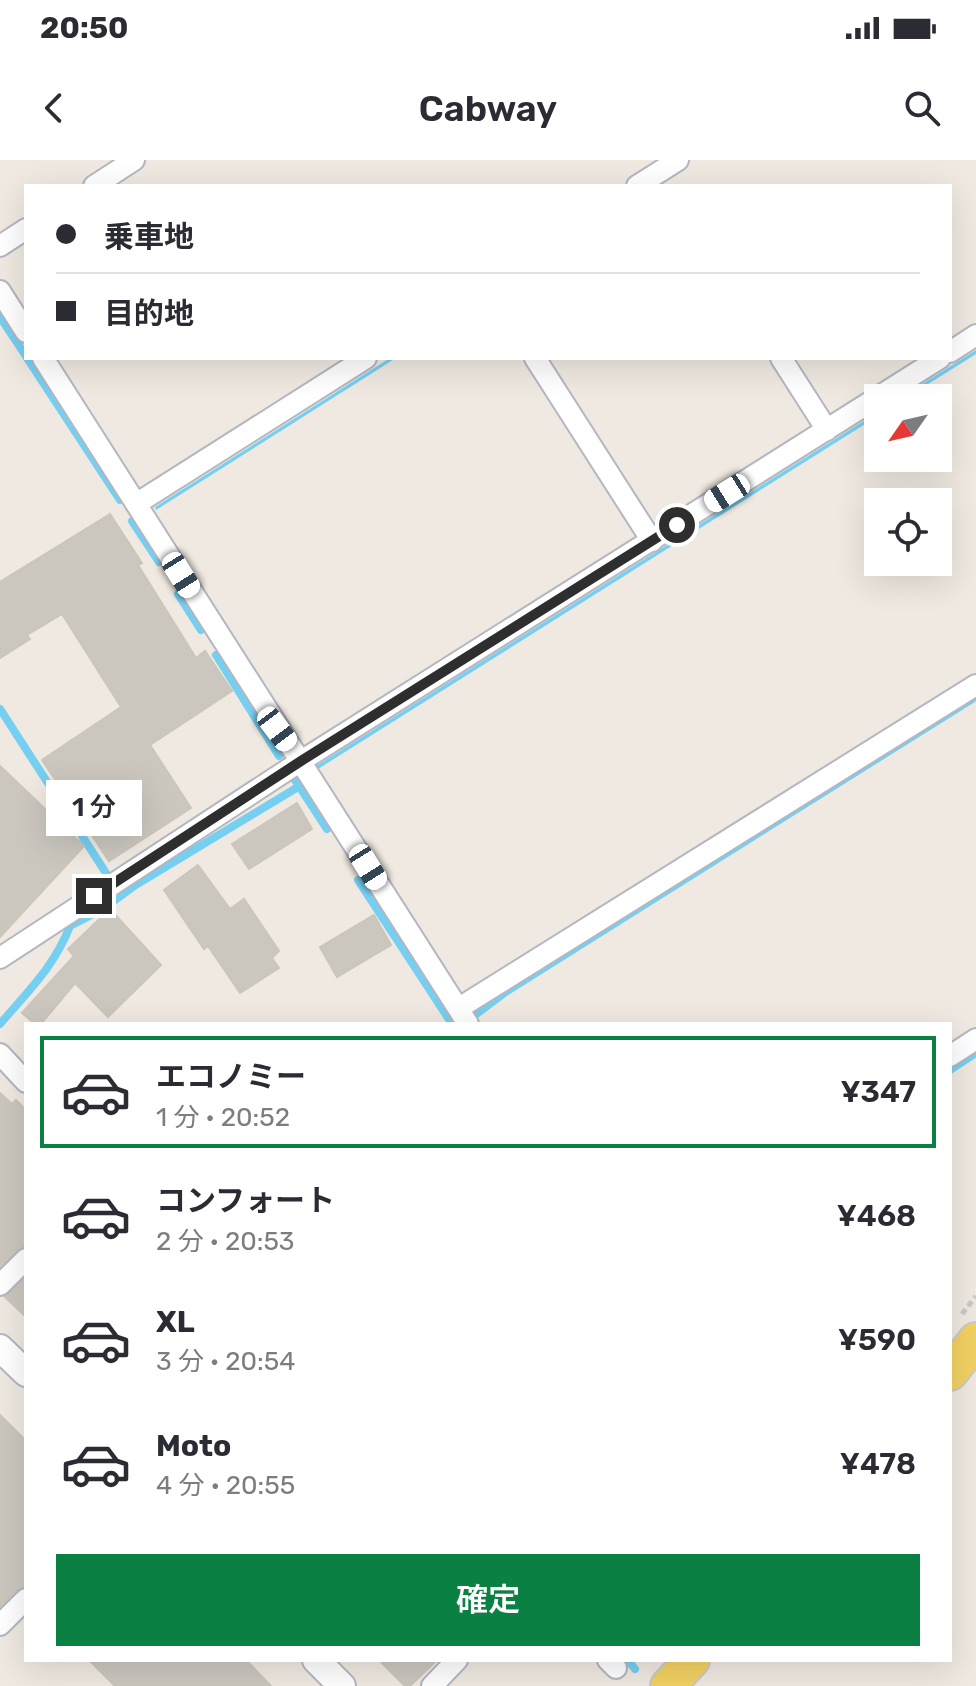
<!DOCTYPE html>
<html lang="ja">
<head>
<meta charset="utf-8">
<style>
  body { margin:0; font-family:Rubik,"Noto Sans JP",sans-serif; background:#f2f2f3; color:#2b2b33; height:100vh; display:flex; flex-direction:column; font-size:30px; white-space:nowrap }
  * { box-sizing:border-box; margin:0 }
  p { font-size:26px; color:#7c7c81 }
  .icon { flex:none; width:44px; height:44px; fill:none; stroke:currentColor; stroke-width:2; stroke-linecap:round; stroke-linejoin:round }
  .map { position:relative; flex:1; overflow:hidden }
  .sheet { position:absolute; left:24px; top:862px; width:928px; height:640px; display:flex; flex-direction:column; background:#fff; border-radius:0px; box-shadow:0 8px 32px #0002 }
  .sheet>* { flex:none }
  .hud { position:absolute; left:24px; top:24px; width:928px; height:176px; border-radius:0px; box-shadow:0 8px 32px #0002; display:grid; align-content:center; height:176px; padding:0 32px; background:#fff }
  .needle { width:52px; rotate:236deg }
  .buttons { position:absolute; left:864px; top:224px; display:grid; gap:16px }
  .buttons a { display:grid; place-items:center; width:88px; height:88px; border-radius:0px; background:#fff; box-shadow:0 8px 32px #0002; font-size:40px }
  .end { position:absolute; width:36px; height:36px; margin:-18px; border:10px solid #2e2e2e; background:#fff; box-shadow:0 0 0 4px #fff }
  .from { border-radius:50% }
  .bubble { position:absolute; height:56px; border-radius:0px; background:#fff; box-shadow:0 8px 32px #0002; font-size:26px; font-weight:600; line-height:56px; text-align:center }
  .car { position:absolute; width:24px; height:48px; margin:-24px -12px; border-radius:10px; box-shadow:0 0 6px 2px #0007; background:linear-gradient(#fff 24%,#345 0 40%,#fff 0 76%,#345 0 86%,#fff 0) }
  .hud b { display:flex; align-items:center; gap:28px; height:76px; font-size:30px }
  .hud b+b { border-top:2px solid #e1e1e2 }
  .hud i { width:20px; height:20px; background:#2b2b33 }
  ul { padding:14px 0 0; list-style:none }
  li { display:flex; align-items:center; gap:24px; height:112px; margin:0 16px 12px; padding:0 16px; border:4px solid transparent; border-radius:0px }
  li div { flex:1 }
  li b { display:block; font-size:30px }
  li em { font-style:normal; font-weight:600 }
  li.on { border-color:#0b8043 }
  li>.icon { width:72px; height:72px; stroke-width:1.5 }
  .cta { display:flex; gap:16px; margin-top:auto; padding:16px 32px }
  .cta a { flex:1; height:92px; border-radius:0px; background:#0b8043; color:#fff; font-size:32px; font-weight:600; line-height:92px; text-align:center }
  .status { display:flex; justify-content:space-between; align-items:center; height:56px; padding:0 40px; background:#fff; direction:ltr }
  .status svg { height:22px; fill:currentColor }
  header { display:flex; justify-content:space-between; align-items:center; height:104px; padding:0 32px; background:#fff; font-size:36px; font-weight:600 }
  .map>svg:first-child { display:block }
  .water { fill:#75cff0 }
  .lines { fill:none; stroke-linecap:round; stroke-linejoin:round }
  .stream { stroke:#75cff0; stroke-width:8 }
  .building { fill:#cbc7bf; stroke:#cbc5ba; stroke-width:2 }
  .minor-casing { stroke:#b4b7c1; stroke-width:24 }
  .tertiary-casing { stroke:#b4b7c1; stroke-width:30 }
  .primary-casing { stroke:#c9c9c9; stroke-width:38 }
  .path { stroke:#c9c9c9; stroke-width:5; stroke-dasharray:6 4; stroke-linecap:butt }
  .minor { stroke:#fff; stroke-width:20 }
  .tertiary { stroke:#fff; stroke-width:26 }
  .primary { stroke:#f2d163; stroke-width:34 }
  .route { stroke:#2e2e2e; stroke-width:10 }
</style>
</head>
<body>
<div class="status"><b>20:50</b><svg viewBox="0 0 49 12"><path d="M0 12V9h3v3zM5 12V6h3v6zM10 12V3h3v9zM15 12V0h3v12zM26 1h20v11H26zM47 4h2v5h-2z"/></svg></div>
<header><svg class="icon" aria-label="back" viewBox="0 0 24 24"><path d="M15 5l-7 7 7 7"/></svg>Cabway<svg class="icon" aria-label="search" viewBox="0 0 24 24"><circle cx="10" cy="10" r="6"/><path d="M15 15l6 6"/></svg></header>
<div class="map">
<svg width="976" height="1526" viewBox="0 0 976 1526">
  <rect width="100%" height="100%" fill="#efe9e1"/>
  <path class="water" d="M976 190V194L906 238H900Z
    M390 198H396L156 350 155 347Z
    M878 252V256L318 609 316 606Z"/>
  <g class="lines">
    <path class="stream" d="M0 157 26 196
      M27 198 120 340
      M132 361 159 402
      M178 434 201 470
      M216 495 279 596
      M0 549 106 713
      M295 620 327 669
      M358 720 452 864
      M475 855 507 831 972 539
      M0 864C28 831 54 807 70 766L103 749 134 726 298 627
      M950 910 976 893
      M628 1500 635 1509"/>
  </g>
  <path class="building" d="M110 354 142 403 138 405 196 498 205 491 232 531 150 585 191 648 109 701 42 600 121 547 62 454 27 475 30 479 0 498V422Z
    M0 606 84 686 0 777Z
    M297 643 312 669 249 709 232 684Z
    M198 705 230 749 244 739 279 791 272 798 279 808 240 833 208 786 204 789 164 730Z
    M110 749 161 805 108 857 75 823 41 864H35L22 853 74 796 68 789Z
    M374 755 391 785 337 817 320 787Z
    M0 933 12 944 16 940 26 950V1086L17 1090 0 1107Z
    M26 1117V1157L5 1137Z
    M0 1255 26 1281V1426L17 1430 0 1447Z
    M89 1500H246L271 1526H115Z
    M379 1500H437L410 1526H405Z"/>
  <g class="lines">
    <defs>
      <path id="minor" d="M94 26 134 0
        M637 26 678 0
        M0 86 26 69
        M0 131 26 172
        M950 192 976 175
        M43 198 468 864
        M535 198 652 381
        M781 198 827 270
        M136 344 366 198
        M0 798 301 601 940 198
        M459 848 976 525
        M0 894 26 922
        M950 896 976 879
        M0 1125 26 1099
        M0 1465 26 1439
        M608 1500 616 1508
        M432 1526 457 1500"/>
      <path id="tertiary" d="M0 1188 26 1213
        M316 1500 342 1526"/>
      <path id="primary" d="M950 1213 976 1180
        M668 1526 692 1500"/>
    </defs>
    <use href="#minor" class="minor-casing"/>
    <use href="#tertiary" class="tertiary-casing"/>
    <use href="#primary" class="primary-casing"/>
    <path class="path" d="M962 1154 976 1136"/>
    <use href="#minor" class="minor"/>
    <use href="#tertiary" class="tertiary"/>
    <use href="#primary" class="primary"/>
  </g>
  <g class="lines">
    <path class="route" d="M94 736 301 601 677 365"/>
  </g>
</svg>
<div class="buttons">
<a><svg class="needle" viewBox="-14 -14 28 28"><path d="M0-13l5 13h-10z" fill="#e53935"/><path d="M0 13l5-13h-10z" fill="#7c7c81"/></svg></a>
<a><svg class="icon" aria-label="locate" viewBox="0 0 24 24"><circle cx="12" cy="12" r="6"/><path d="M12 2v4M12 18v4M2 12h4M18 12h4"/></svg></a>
</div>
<i class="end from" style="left:677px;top:365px"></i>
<i class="end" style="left:94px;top:736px"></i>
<div class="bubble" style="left:46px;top:620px;width:96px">1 分</div>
<i class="car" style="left:727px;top:333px;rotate:238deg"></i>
<i class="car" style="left:181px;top:415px;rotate:148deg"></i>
<i class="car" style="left:277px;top:569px;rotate:143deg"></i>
<i class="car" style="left:368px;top:707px;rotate:148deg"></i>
<div class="hud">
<b><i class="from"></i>乗車地</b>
<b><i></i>目的地</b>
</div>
<section class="sheet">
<ul>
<li class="on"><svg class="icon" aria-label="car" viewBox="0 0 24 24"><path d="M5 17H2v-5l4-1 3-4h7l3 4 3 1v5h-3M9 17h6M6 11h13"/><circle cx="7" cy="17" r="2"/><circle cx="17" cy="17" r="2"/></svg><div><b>エコノミー</b><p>1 分 · 20:52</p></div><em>¥347</em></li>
<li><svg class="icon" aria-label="car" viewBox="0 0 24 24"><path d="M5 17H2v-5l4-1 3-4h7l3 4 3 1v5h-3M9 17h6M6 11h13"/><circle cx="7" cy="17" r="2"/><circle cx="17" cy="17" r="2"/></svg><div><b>コンフォート</b><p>2 分 · 20:53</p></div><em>¥468</em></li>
<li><svg class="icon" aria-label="car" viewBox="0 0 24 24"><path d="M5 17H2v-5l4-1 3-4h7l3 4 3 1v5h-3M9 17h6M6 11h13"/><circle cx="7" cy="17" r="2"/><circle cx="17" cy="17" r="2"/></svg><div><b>XL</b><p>3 分 · 20:54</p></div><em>¥590</em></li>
<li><svg class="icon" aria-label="car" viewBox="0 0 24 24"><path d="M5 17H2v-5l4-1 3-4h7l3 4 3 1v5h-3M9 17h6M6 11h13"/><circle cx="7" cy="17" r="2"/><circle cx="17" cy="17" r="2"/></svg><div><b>Moto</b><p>4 分 · 20:55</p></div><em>¥478</em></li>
</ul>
<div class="cta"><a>確定</a></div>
</section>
</div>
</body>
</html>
